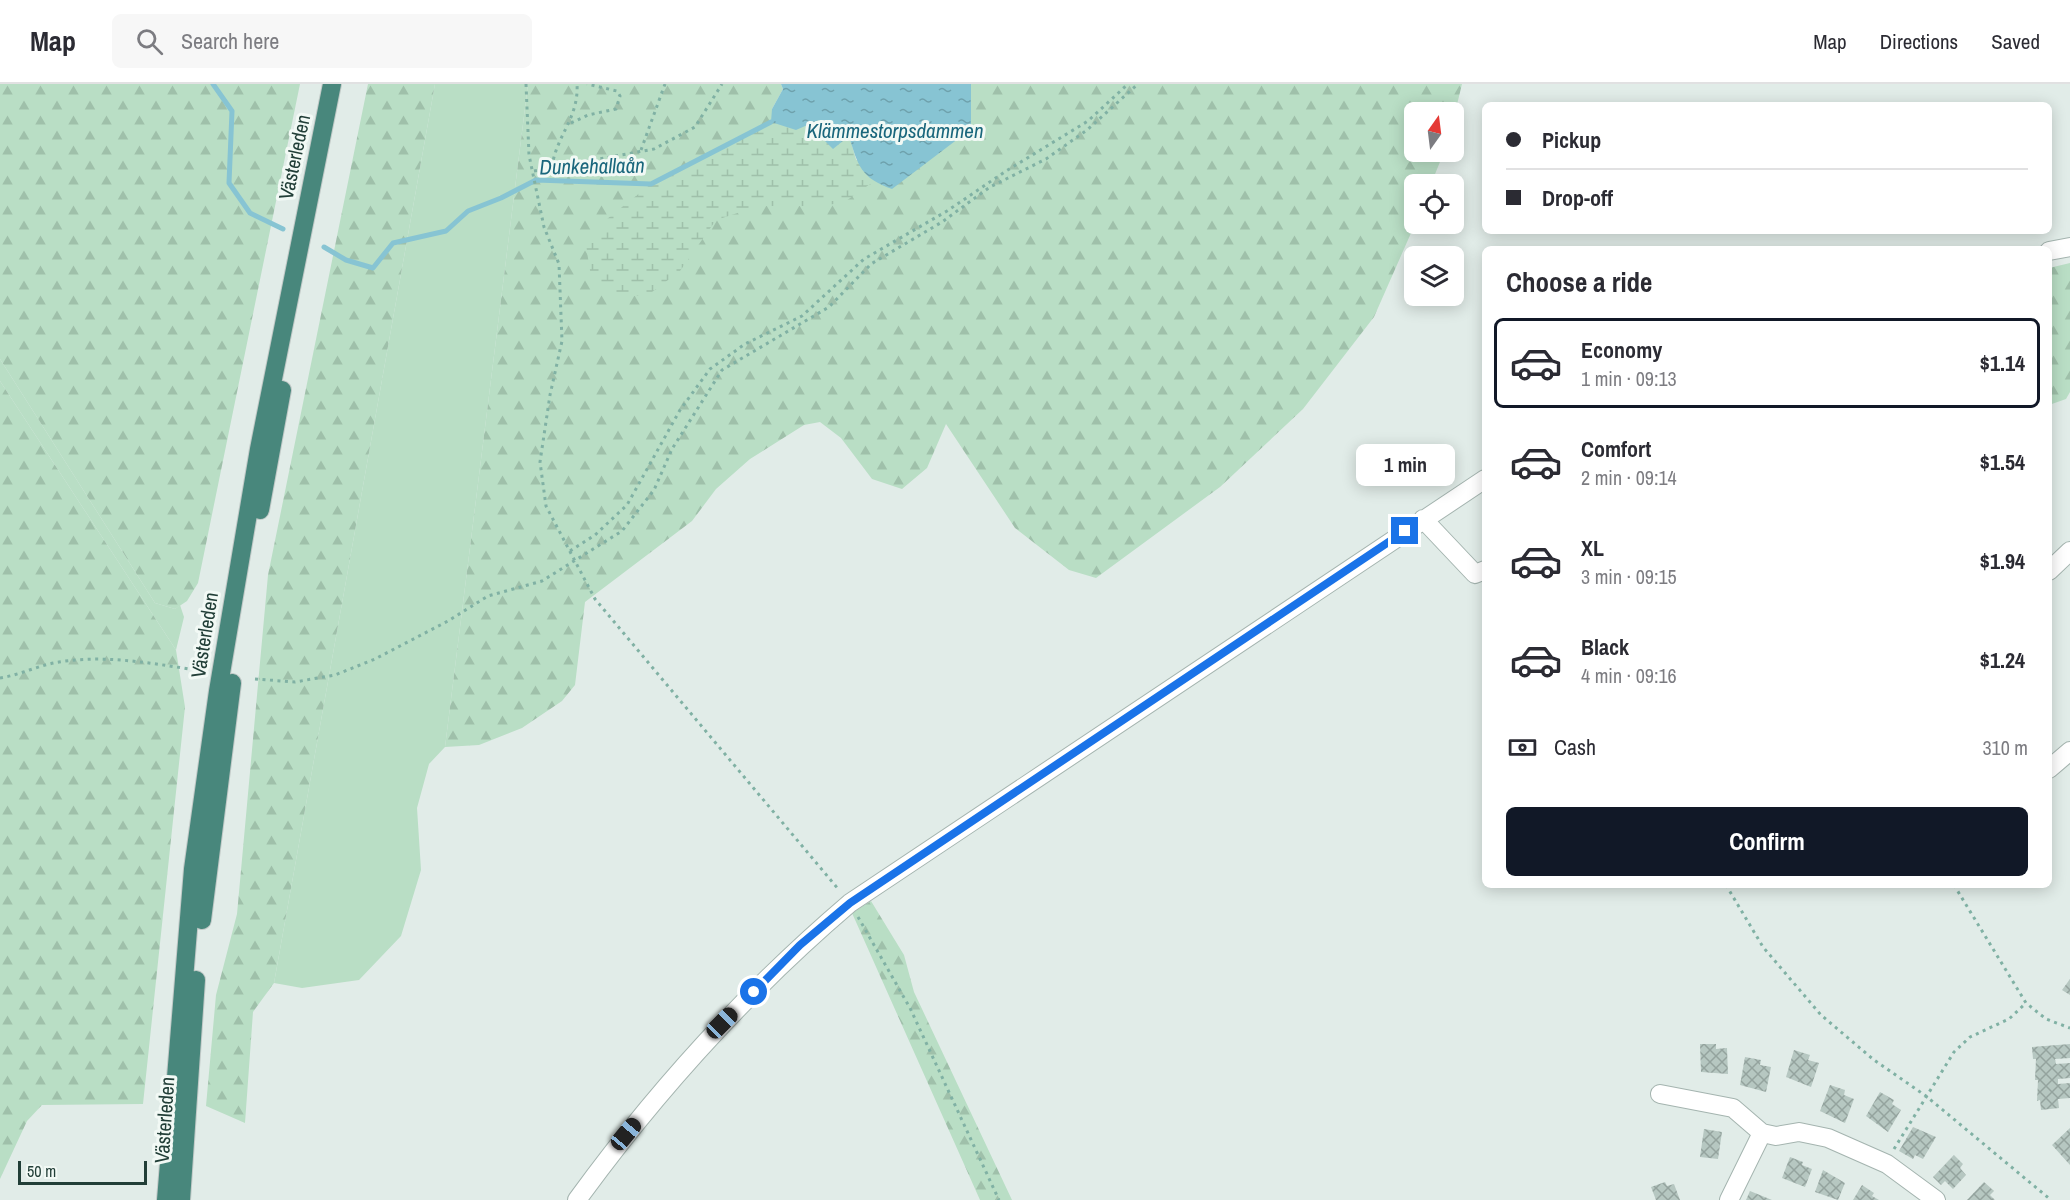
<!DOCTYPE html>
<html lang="en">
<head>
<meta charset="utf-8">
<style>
  body { margin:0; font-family:"Archivo Narrow",sans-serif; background:#f7f7f7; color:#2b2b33; height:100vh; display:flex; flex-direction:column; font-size:22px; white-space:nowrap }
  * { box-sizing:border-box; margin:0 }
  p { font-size:20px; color:#7c7c81 }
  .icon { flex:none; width:33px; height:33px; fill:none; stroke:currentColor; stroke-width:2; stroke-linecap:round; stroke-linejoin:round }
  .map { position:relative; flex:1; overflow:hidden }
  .details { position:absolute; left:1482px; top:162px; width:570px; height:642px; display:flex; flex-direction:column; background:#fff; border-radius:9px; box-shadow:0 3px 15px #0003 }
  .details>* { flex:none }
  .top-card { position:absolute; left:1482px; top:18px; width:570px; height:132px; border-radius:9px; box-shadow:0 3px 15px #0003; display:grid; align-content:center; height:132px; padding:0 24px; background:#fff }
  .needle { width:39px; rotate:14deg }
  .tools { position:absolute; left:1404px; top:18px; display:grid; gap:12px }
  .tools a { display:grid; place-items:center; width:60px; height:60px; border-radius:9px; background:#fff; box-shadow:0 3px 15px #0003; font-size:30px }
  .scale { position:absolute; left:18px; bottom:15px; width:129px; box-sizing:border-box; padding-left:6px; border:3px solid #213e37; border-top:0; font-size:16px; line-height:21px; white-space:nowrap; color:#213e37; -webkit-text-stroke:4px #f2f9f5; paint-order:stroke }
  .end { position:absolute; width:27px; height:27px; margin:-14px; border:8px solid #1a73e8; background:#fff; box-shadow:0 0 0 3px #fff }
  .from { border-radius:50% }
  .bubble { position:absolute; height:42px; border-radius:9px; background:#fff; box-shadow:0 3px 15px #0003; font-size:20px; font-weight:800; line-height:42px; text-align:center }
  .car { position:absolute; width:18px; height:36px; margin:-18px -9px; border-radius:8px; box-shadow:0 0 4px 2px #0007; background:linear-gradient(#222 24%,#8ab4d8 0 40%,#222 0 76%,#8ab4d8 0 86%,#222 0) }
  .top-card b { display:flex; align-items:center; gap:21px; height:57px; font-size:22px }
  .top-card b+b { border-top:2px solid #e1e1e2 }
  .top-card i { width:15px; height:15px; background:#2b2b33 }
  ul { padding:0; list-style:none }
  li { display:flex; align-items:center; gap:18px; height:90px; margin:0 12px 9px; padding:0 12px; border:3px solid transparent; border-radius:9px }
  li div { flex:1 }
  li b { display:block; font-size:22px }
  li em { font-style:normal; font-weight:800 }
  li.active { border-color:#111827 }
  li>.icon { width:54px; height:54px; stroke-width:1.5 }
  h2 { padding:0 24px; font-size:27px; line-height:72px }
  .pay { display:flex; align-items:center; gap:15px; height:66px; padding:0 24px; font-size:22px }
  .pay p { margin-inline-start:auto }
  .cta { display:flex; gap:12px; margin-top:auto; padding:12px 24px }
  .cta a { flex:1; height:69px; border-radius:9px; background:#111827; color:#fff; font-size:24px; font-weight:800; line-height:69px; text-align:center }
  header { display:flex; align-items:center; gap:36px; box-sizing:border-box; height:84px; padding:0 30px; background:#fff; border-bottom:2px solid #e1e1e2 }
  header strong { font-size:28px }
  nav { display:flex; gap:33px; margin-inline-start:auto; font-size:21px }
  .search { width:420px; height:54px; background:#f7f7f7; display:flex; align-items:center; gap:15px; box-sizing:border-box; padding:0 21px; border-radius:9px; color:#7c7c81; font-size:22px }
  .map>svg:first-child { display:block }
  .green { fill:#b9dec5 }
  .forest { fill:url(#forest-firs) }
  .wetland { fill:url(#wetland-marsh) }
  .water { fill:url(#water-ripples) }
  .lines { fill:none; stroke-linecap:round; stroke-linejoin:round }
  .stream { stroke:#87c4d3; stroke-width:5 }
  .building { fill:url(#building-cross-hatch) }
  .minor-casing { stroke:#a4b4af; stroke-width:20 }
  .trunk-casing { stroke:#c1c9c7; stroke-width:20 }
  .path { stroke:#80b1a4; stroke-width:3; stroke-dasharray:3 4.5; stroke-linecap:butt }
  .minor { stroke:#fff; stroke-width:18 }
  .trunk { stroke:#48877c; stroke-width:18 }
  .route { stroke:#1a73e8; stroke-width:8 }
  .labels { text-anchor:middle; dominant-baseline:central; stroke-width:6; stroke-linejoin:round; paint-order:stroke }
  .street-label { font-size:20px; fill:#213e37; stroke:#f2f9f5 }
  .water-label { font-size:21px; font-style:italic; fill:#19667c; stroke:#f2f9f5 }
</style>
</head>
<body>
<header>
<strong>Map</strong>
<div class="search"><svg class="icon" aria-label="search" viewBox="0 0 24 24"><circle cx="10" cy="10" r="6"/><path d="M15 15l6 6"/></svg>Search here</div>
<nav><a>Map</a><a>Directions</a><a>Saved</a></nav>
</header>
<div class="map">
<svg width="2070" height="1116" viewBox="0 0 2070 1116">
  <defs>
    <pattern id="forest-firs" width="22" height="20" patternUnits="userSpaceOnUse" patternTransform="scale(1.5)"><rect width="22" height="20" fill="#b9dec5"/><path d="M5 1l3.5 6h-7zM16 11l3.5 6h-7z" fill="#9fc0aa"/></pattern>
    <pattern id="wetland-marsh" width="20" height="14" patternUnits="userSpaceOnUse" patternTransform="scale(1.5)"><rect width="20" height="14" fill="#b9dec5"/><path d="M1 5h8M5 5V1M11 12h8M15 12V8" fill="none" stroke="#9fc0aa"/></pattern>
    <pattern id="water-ripples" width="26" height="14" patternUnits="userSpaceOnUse" patternTransform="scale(1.5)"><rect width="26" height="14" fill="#87c4d3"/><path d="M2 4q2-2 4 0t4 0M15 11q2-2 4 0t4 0" fill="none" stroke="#6ea1ac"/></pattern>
    <pattern id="building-cross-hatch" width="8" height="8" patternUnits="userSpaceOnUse" patternTransform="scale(1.5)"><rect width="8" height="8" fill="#b6c7c1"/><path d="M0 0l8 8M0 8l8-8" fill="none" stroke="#94a39e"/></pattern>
  </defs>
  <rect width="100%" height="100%" fill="#e1ece8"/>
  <path class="green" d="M435 0H528L445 663 429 680 417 724 421 786 401 852 359 896 302 904 274 899Z
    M0 275 155 519 175 525 180 521 184 533 176 566 0 297Z"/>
  <path class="forest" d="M0 0H300L198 499 187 517 175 525 155 519 0 275Z
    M368 0H435L274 899 253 928 245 1039 206 1022 216 911 237 830 268 491Z
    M528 0H781L783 5 772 25 849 52 856 76 971 45V0H1462L1454 33V28H1414V68H1444L1431 100H1414L1415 140 1374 233 1303 325 1220 403 1096 494 1069 486 1015 444 946 340 927 384 902 405 872 395 841 354 820 338 804 341 750 375 716 405 692 437 585 518 575 601 562 617 522 644 479 661 445 663Z
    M2070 179V308L2066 315 2049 321V184Z
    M0 297 176 566 185 623 143 1020 42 1021 27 1037 0 1095Z
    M871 817 904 871 914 908 1012 1116H980L852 829Z"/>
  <path class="wetland" d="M819 36 849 52 856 76 873 98 843 119 816 122H759L716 136 680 187 648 211 619 213 591 192 586 162 607 135 651 100 765 39 771 38 796 46Z"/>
  <path class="water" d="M781 0H971V45L892 105C861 94 858 82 849 52L833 65 821 53 819 36 796 46 771 38 772 25 783 5Z"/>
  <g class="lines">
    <path class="stream" d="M213 0 232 27 229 99 250 129 283 145
      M324 163 346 176 373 184 393 159 446 147 468 127 501 114 536 96 651 100 771 38"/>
  </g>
  <path class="building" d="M2070 895V911L2062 906Z
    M1700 960H1716V965L1727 964 1728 990 1701 988Z
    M2070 960V974L2055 975 2056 980 2070 979V994L2058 995V1000L2070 999V1014L2058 1015 2059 1024 2041 1026 2040 1016 2037 1017 2038 996H2035L2036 975H2033L2032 963Z
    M1794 966 1810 971 1808 976 1819 979 1811 1003 1786 993Z
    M1745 973 1761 976 1760 981 1771 983 1766 1008 1740 1001Z
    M1830 1001 1845 1006 1844 1011 1854 1015 1845 1039 1820 1027Z
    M1880 1008 1894 1016 1892 1020 1901 1026 1888 1048 1866 1032Z
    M1913 1043 1936 1053 1923 1075 1915 1071 1913 1075 1899 1067Z
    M2070 1044V1081L2052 1061Z
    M1704 1045 1722 1048 1718 1075 1700 1073Z
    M1954 1071 1963 1080 1960 1084 1966 1091 1953 1105 1945 1097 1941 1101 1933 1093Z
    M1790 1073 1803 1078 1802 1081 1812 1085 1805 1103 1782 1094Z
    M1823 1086 1845 1099 1838 1116 1815 1108Z
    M1665 1098 1667 1102 1674 1100 1680 1116H1656L1651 1103Z
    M1984 1098 1994 1107 1990 1111 1995 1116H1967Z
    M1862 1101 1874 1109 1872 1112 1879 1116H1853Z
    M1750 1107 1772 1116H1746Z"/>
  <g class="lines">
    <defs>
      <path id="minor" d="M2049 167 2070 163
        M1423 435 1475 490 1485 486
        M2049 487 2070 467
        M2049 685 2070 667
        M1660 1010 1733 1024 1762 1049 1776 1052 1799 1048 1828 1054 1887 1080 1936 1116
        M577 1116C657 1006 747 907 850 819L1485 395
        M1729 1116 1762 1049"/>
      <path id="trunk" d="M260 426 282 306
        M202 836 232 599
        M166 1116 193 785 218 607 259 365 332 0
        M181 1116 196 896"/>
    </defs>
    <use href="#minor" class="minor-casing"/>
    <use href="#trunk" class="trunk-casing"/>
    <path class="path" d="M526 0 529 71 544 143 559 180 562 257 550 311 540 378 546 422 595 515 839 806
      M571 39 588 31 616 25 620 12 617 7 587 0
      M641 66 665 0
      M552 83C556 52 579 34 577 0
      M534 87 654 65 695 43 722 0
      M570 467 595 451 627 421 680 326 710 285 745 260 802 232 864 175 947 127 1006 87 1088 37 1128 0
      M0 594C20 591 39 581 59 578 103 571 144 578 189 585
      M255 595 295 598 335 591 375 575 448 537 488 512 542 497 622 447 654 406 672 365 722 286 829 223 871 180 942 138 990 103 1046 75 1087 46 1138 0
      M1726 801 1763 863 1821 931 1874 976 1926 1012 2051 1116
      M1954 801 2026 919 2046 935 2070 944
      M858 833 910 924 999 1116
      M1894 1065 1954 968 1970 953 2009 935 2026 919"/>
    <use href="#minor" class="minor"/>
    <use href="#trunk" class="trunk"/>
  </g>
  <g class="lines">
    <path class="route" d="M754 908 800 861 850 819 1405 447"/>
  </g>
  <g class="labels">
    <g class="street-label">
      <text transform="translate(294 73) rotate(-78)">Västerleden</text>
      <text transform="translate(204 551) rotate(-81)">Västerleden</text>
      <text transform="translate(164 1036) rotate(-86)">Västerleden</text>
    </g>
    <g class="water-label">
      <text x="895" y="46">Klämmestorpsdammen</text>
      <text transform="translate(592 82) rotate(-1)">Dunkehallaån</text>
    </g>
  </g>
</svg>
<div class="tools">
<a><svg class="needle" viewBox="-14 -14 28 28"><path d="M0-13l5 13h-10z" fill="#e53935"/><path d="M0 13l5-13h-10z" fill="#7c7c81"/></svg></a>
<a><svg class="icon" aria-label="locate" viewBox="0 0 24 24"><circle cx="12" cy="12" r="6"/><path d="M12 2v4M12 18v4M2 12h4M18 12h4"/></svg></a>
<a><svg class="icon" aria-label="layers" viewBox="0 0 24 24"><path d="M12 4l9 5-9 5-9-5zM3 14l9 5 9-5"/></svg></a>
</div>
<div class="scale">50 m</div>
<i class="end from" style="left:754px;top:908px"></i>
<i class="end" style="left:1405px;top:447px"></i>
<div class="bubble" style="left:1356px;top:360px;width:99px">1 min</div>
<i class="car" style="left:722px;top:939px;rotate:45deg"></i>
<i class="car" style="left:626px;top:1050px;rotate:40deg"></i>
<div class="top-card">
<b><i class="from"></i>Pickup</b>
<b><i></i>Drop-off</b>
</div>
<section class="details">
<h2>Choose a ride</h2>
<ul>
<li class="active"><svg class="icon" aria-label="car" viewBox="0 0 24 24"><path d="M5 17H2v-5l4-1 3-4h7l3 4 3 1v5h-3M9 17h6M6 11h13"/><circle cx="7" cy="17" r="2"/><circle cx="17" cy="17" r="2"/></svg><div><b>Economy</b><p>1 min · 09:13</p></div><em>$1.14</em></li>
<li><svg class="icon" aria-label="car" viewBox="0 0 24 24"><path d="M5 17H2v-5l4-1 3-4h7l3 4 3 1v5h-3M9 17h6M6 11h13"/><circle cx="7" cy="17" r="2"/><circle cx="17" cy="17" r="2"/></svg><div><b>Comfort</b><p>2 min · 09:14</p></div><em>$1.54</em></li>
<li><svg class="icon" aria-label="car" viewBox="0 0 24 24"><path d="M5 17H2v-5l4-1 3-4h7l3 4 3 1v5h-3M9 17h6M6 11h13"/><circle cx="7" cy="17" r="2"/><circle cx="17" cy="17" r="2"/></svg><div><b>XL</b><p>3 min · 09:15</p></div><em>$1.94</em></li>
<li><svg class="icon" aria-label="car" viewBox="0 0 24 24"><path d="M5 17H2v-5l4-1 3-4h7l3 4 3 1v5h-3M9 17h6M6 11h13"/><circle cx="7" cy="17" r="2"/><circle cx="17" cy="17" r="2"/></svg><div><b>Black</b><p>4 min · 09:16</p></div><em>$1.24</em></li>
</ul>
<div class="pay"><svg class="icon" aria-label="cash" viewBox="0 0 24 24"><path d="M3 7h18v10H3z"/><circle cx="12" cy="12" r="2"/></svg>Cash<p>310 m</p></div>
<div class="cta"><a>Confirm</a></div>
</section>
</div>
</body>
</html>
